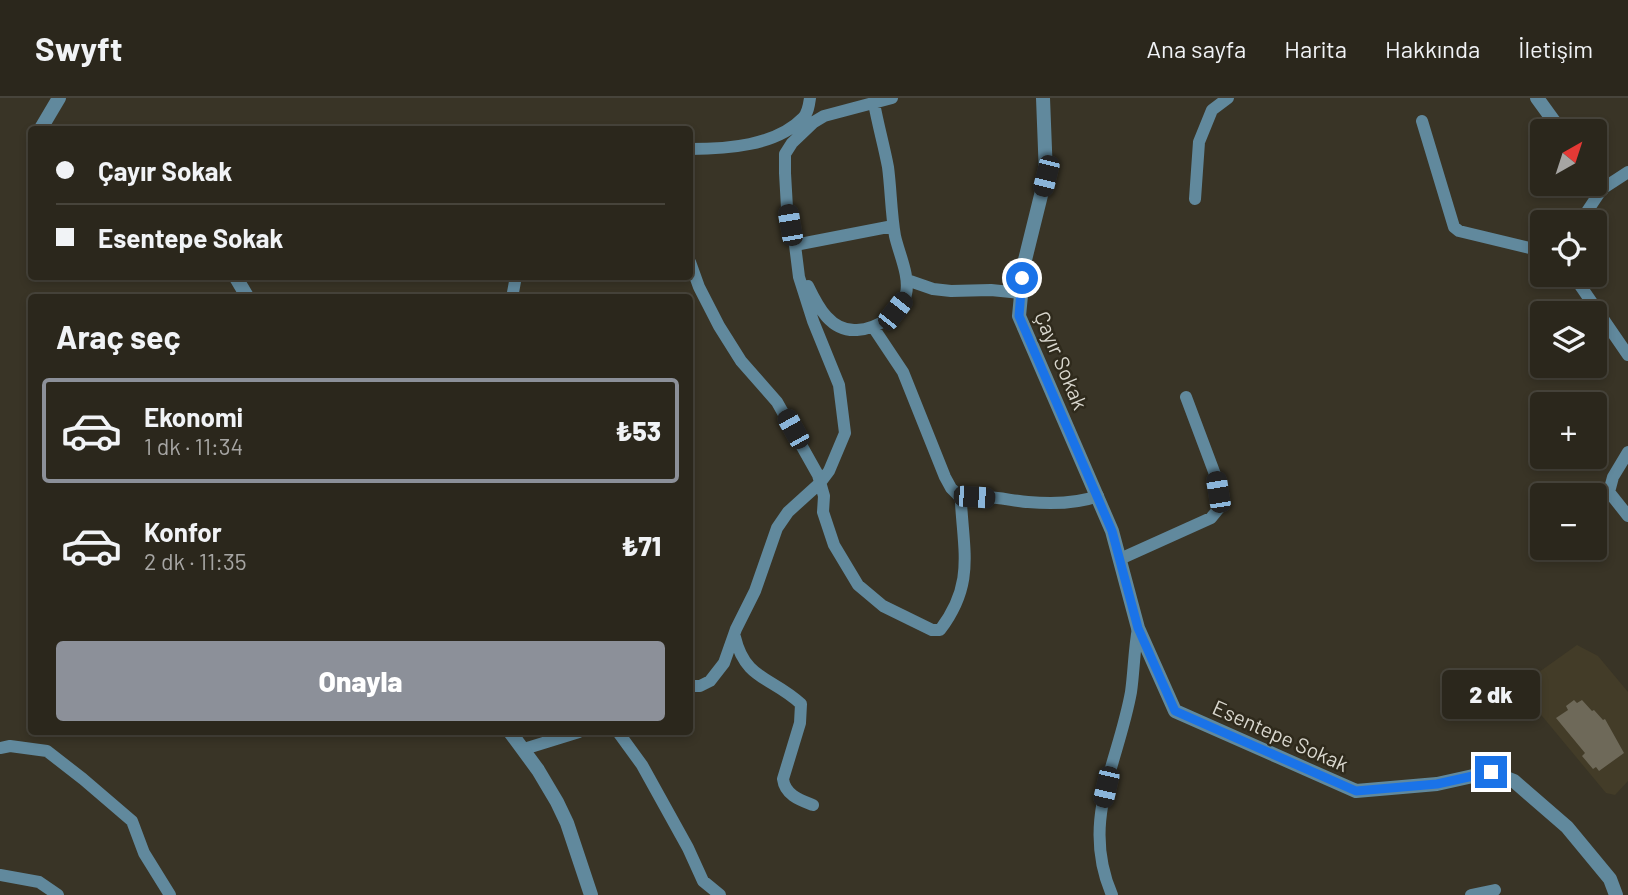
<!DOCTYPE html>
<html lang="tr">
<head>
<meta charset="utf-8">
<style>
  body { margin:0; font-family:Barlow,sans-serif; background:#373329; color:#f1f3f6; height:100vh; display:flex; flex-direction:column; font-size:26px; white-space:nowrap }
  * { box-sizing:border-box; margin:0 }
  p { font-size:23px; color:#a6a5a3 }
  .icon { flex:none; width:38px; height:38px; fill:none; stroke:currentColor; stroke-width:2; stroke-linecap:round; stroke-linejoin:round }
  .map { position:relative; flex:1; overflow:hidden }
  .side { position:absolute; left:28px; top:196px; width:665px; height:441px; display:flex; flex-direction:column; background:#2b271c; border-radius:7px; box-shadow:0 4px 10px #0003,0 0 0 2px #47443b }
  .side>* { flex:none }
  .banner { position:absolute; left:28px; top:28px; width:665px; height:154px; border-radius:7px; box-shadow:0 4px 10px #0003,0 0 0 2px #47443b; display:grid; align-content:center; height:154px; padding:0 28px; background:#2b271c }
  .needle { width:46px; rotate:39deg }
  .buttons { position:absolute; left:1530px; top:21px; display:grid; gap:14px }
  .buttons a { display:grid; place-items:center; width:77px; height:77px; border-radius:7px; background:#2b271c; box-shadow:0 4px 10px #0003,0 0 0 2px #47443b; font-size:35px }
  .end { position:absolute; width:32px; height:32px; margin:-16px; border:9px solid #1a73e8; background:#fff; box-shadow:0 0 0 4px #fff }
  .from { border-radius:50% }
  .bubble { position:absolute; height:49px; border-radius:7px; background:#2b271c; box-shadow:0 4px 10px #0003,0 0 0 2px #47443b; font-size:23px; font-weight:800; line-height:49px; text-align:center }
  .car { position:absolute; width:21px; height:42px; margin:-21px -10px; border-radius:9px; box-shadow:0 0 5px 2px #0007; background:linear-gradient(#222 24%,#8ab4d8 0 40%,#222 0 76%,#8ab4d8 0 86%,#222 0) }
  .banner b { display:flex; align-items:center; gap:24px; height:66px; font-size:26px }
  .banner b+b { border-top:2px solid #47443b }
  .banner i { width:18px; height:18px; background:#f1f3f6 }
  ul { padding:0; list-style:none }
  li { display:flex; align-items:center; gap:21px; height:105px; margin:0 14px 10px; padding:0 14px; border:4px solid transparent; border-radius:7px }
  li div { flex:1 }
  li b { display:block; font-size:26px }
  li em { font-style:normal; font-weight:800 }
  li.active { border-color:#8c9099 }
  li>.icon { width:63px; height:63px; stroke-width:1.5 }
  h2 { padding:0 28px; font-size:32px; line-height:84px }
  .action { display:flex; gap:14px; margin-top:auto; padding:14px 28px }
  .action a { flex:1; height:80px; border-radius:7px; background:#8c9099; color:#fff; font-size:28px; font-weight:800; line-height:80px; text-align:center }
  header { display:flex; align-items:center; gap:42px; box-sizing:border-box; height:98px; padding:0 35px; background:#2b271c; border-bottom:2px solid #47443b }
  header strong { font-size:33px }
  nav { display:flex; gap:38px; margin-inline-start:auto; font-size:24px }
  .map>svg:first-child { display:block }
  .built { fill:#433c28 }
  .building { fill:#6e6959 }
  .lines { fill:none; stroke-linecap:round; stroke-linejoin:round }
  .minor { stroke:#61899d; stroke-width:12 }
  .tertiary { stroke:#61899d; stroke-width:14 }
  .route { stroke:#1a73e8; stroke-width:9 }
  .labels { text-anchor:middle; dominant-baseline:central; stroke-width:5; stroke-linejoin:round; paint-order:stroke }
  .street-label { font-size:21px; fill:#d9d7ce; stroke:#2f2a1c }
</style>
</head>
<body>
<header>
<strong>Swyft</strong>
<nav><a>Ana sayfa</a><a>Harita</a><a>Hakkında</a><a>İletişim</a></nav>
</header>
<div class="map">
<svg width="1628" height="797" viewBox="0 0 1628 797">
  <rect width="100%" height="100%" fill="#393426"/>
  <path class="built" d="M1577 547 1598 558 1628 594V683L1615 697 1606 695 1518 589Z"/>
  <path class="building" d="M1574 602 1577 605 1582 602 1592 613 1594 612 1603 622 1605 621 1624 655 1599 673 1596 669 1593 671 1582 658 1585 655 1556 620 1568 612 1566 608Z"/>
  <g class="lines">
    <path class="minor" d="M1422 23 1454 129 1459 133 1542 153
      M690 51C726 51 776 48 803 20 808 15 809 7 810 0
      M1195 101 1199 44 1212 12 1228 0
      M1580 124 1602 91 1628 74
      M795 147 893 128
      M690 164 699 189 719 228 741 263 777 304 818 377 824 398 823 414 834 447 858 487 883 508 932 532H940C974 487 964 456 961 405L963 402
      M1573 177 1628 257
      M907 182 933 191 951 193 991 192 1020 195
      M808 188C818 209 831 234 857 232 876 231 902 216 906 196 910 178 899 156 895 138 891 115 891 92 888 69 884 48 878 27 874 5
      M512 200 516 178
      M873 229 903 274 945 379 951 390 963 402
      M1628 354 1613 379 1609 394 1628 418
      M963 402C977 394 1011 403 1028 404 1052 406 1076 406 1098 398
      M1120 461 1211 420 1220 409 1216 379 1186 299
      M735 539C745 582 772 579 801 606L800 625 783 681C785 697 800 702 813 707
      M690 588H700L710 583 724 565 736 531 755 493 777 430 788 414 820 385 829 373 845 335 839 287 813 223 799 179 795 147 787 110 785 75V56L792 45 814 24 824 18 892 0
      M618 634 642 667 688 750 703 783 720 797
      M0 650 10 648 47 653 83 681 132 723 144 755 170 797
      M524 651 579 634
      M0 777 39 784 58 797
      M1112 797C1080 723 1118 666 1131 594 1134 573 1134 552 1138 530
      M1471 797 1495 792"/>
    <path class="tertiary" d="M1043 0 1046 77 1024 166 1019 218 1112 433 1138 530 1175 613 1356 693 1437 686 1491 674 1514 683 1567 729 1610 781 1616 797
      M1537 0 1561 33
      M40 32 59 0
      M1594 80 1602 91
      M235 178 248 200
      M510 634 538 672 557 704 567 725 591 797"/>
  </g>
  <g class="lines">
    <path class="route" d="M1022 180 1019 218 1112 433 1138 530 1175 613 1356 693 1437 686 1491 674"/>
  </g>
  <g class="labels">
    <g class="street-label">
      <text transform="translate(1062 262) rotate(67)">Çayır Sokak</text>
      <text transform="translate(1281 637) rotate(24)">Esentepe Sokak</text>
    </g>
  </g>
</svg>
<div class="buttons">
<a><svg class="needle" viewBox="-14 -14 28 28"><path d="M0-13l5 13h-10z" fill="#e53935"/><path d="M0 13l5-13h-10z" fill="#a6a5a3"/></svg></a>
<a><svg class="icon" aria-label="locate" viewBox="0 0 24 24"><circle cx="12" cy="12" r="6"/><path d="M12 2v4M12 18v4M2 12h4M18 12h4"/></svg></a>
<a><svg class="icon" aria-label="layers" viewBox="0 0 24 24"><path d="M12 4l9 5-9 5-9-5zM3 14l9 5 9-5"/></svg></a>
<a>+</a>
<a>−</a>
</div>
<i class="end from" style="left:1022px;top:180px"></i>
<i class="end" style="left:1491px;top:674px"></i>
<div class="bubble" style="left:1442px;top:572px;width:98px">2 dk</div>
<i class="car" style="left:1046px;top:78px;rotate:194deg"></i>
<i class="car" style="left:790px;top:127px;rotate:350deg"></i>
<i class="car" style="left:895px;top:213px;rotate:38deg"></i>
<i class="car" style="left:793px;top:331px;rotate:331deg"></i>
<i class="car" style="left:1218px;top:394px;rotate:351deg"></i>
<i class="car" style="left:974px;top:399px;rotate:94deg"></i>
<i class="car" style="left:1106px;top:689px;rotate:193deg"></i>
<div class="banner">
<b><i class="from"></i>Çayır Sokak</b>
<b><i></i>Esentepe Sokak</b>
</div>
<section class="side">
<h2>Araç seç</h2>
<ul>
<li class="active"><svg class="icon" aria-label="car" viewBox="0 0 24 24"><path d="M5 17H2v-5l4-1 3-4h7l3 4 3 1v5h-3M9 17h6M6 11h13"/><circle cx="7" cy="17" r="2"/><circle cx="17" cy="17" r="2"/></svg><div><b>Ekonomi</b><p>1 dk · 11:34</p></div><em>₺53</em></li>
<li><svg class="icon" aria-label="car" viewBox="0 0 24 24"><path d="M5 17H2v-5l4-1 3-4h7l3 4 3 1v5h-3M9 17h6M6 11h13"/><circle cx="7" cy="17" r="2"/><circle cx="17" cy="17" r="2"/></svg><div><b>Konfor</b><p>2 dk · 11:35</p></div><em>₺71</em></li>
</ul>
<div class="action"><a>Onayla</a></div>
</section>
</div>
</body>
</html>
